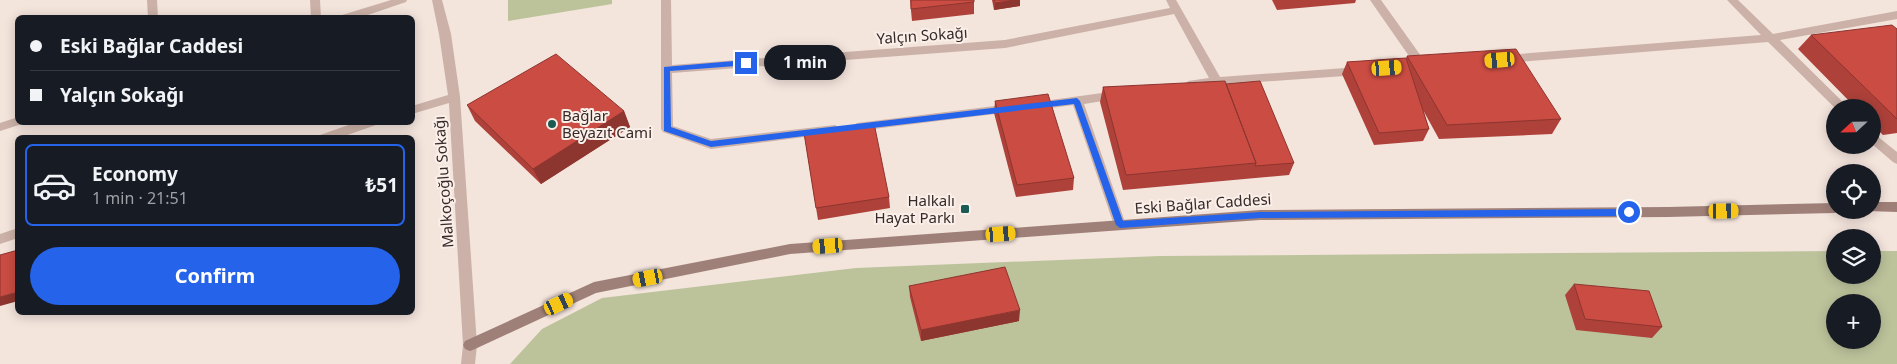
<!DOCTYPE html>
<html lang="en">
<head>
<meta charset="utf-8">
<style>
  body { margin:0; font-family:"Noto Sans",sans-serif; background:#242831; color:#f1f3f6; height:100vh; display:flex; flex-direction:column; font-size:19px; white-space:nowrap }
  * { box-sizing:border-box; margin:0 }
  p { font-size:16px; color:#9ea1a6 }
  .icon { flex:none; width:28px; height:28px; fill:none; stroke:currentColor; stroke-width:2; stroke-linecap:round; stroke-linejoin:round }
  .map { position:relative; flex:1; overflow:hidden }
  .sheet { position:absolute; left:15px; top:135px; width:400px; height:180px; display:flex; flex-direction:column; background:#171b24; border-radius:8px; box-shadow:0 2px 12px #0003 }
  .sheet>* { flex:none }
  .hud { position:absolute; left:15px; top:15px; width:400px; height:110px; border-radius:8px; box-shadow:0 2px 12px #0003; display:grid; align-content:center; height:110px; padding:0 15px; background:#171b24 }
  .needle { width:32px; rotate:248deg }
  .fabs { position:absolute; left:1826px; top:99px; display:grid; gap:10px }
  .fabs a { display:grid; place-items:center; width:55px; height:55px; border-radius:50%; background:#171b24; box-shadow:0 2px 12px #0003; font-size:25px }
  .end { position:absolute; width:22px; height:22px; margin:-11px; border:6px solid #2563eb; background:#fff; box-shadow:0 0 0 2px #fff }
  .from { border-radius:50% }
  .bubble { position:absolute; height:35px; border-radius:18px; background:#171b24; box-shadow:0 2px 12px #0003; font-size:16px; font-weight:700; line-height:35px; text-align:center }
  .car { position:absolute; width:15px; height:30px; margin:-15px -8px; border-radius:6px; box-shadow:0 0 4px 1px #0007; background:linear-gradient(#f5c518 24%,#345 0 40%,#f5c518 0 76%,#345 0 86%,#f5c518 0) }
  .hud b { display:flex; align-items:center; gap:18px; height:48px; font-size:19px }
  .hud b+b { border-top:1px solid #363941 }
  .hud i { width:12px; height:12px; background:#f1f3f6 }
  ul { padding:9px 0 0; list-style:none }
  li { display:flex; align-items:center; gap:15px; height:82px; margin:0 10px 8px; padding:0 5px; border:2px solid transparent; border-radius:8px }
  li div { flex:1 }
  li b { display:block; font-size:19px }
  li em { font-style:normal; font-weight:700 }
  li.selected { border-color:#2563eb }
  li>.icon { width:45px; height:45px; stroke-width:1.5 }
  .button { display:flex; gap:10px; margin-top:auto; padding:10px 15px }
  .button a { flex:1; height:58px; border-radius:30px; background:#2563eb; color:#fff; font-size:20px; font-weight:700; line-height:58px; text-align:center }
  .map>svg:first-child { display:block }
  .green { fill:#bcc39b; fill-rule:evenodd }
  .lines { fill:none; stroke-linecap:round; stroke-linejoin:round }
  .street { fill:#cbb1a7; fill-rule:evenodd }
  .secondary { fill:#9f8079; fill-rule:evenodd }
  .wall { fill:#ae413a }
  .shaded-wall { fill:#8d352f }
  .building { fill:#ca4c43; stroke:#8d352f }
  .route { fill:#2563eb }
  .poi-dot { fill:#1c5b54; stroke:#faefe9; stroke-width:2 }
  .labels { text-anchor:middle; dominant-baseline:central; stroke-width:4; stroke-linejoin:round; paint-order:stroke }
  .street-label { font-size:15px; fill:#382a28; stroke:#faefe9 }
  .poi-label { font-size:15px; fill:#382a28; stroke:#faefe9; text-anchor:start }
</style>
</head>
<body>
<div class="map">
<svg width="1897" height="364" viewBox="0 0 1897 364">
  <rect width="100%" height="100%" fill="#f3e4dc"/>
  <path class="green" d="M508 0H612V4L508 21Z
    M1835 251V275H1872L1873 251H1897V364H510L542 329 602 298 856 268 1160 256ZM1835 302H1872V340H1835Z"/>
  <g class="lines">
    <path class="street" d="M147 0H157L158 18H148Z
      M310 0H320L321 18H311Z
      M391 0H407L406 2 359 18H341L342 15Z
      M432 0H442L451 34 460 97 477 345 475 364H461L463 345 449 103 412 114V106L448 95 439 34Z
      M661 0H671L672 65 1005 40 1170 8 1166 0H1176L1220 77 1359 67 1365 71 1359 75 1188 87 1186 84 1188 81 1209 78 1174 14 1005 48 672 73 673 126 711 139 835 125 841 129 835 133 711 149 663 132 661 129Z
      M1370 0H1381L1426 63 1428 66 1426 69H1418Z
      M1727 0H1738L1773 34 1897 11V19L1780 40 1849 108H1835L1768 42 1506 63 1500 59 1506 55 1761 35Z
      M1117 91 1123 95 1121 98 1084 104 1126 225 1125 229 1120 230 1115 229 1114 225 1073 105 1036 110 1030 106 1036 102Z
      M1011 104 1017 108 1011 112 857 131 851 127 857 123Z
      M18 117V122H23L22 124 0 131V123Z
      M357 122H378L376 125 339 138H318L320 135Z
      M1872 132 1897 152V164L1893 162 1872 144Z
      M18 228V238L0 244V234Z"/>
    <path class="secondary" d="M1872 202H1897V212L1867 211 1872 210Z
      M1835 203V210H1840L1835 213 1668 217 1260 220 790 254 596 293 475 349 470 351 465 349 463 345 465 341 594 282 790 244 1260 210 1668 207Z"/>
  </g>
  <path class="wall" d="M910 0H974V14L912 21Z
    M992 0H1020V6L994 10Z
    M1272 0H1356L1355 3 1277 10Z
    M1897 29V133L1883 135 1872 124V108H1856L1798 49 1811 35Z
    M1407 56 1561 119 1552 134 1439 139 1423 110 1429 129 1423 141 1374 145 1342 74 1347 62 1406 58Z
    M1226 84 1294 163 1289 175 1123 190 1100 102 1103 87Z
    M995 101 1074 178 1073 190 1016 197 994 113Z
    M467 105 624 111 630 127 541 184 475 121Z
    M804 133 889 197 890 208 818 220Z
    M1574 284 1662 327 1652 338 1576 330 1565 295Z
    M909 286 1019 321 921 341 910 297Z"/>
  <path class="shaded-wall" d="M1015 0H1020V6L994 10 995 3Z
    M624 111 630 127 541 184 533 169Z
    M18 292V301L0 306V297Z
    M1020 310 1019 321 921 341V330Z"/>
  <path class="building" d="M911 0H974V2L911 9Z
    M994 0H1015L995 3Z
    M1892 25 1897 29V119L1811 35Z
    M1516 49 1561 119 1447 125 1407 56Z
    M556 54 624 111 533 169 467 105Z
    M1406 58 1429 129 1379 133 1347 62Z
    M1225 81 1256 163 1126 175 1103 87Z
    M1260 81 1294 163 1255 166 1256 163 1226 84Z
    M1048 94 1074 178 1017 185 995 101Z
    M874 123 889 197 816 208 804 133Z
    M18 250V292L0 297V255Z
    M1005 267 1020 310 921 330 909 286Z
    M1574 284 1649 291 1662 327 1585 319Z"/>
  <path class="route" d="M746 60 749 61V65L670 71 671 127 711 141 1077 98 1080 101 1123 221 1260 212 1629 209 1634 212 1629 216 1260 218 1120 228 1116 225 1074 104 711 147 664 131V67Z"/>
  <g class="poi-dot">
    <circle cx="552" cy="124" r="5"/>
    <rect x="960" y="204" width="10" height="10" rx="2.5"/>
  </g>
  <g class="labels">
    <g class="street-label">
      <text transform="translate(922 35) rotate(-4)">Yalçın Sokağı</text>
      <text transform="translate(443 182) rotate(-94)">Malkoçoğlu Sokağı</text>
      <text transform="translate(1203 203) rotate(-4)">Eski Bağlar Caddesi</text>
    </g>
    <g class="poi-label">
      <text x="562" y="115">Bağlar<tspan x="562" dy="17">Beyazıt Cami</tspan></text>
      <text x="955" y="200" text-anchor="end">Halkalı<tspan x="955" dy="17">Hayat Parkı</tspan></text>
    </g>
  </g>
</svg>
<div class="fabs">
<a><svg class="needle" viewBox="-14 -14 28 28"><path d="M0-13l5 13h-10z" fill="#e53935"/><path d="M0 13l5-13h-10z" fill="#9ea1a6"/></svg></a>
<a><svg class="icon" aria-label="locate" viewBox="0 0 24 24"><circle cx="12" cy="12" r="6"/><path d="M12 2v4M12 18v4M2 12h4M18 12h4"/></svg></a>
<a><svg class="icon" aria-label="layers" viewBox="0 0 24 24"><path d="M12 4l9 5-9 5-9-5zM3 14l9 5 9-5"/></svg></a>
<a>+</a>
</div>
<i class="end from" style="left:1629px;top:212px"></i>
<i class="end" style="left:746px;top:63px"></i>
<div class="bubble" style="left:764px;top:45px;width:82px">1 min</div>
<i class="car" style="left:1500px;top:60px;rotate:265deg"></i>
<i class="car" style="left:1387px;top:68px;rotate:86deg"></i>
<i class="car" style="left:1724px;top:211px;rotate:89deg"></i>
<i class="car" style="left:1001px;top:234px;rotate:86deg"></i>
<i class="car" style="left:828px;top:246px;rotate:266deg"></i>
<i class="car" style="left:648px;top:278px;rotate:259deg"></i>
<i class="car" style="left:559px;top:304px;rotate:65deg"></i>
<div class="hud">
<b><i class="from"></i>Eski Bağlar Caddesi</b>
<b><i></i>Yalçın Sokağı</b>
</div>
<section class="sheet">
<ul>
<li class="selected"><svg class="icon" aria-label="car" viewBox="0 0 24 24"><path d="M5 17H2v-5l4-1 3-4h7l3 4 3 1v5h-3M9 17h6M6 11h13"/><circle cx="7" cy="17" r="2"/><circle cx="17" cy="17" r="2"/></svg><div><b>Economy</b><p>1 min · 21:51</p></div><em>₺51</em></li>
</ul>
<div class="button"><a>Confirm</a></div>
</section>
</div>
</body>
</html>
